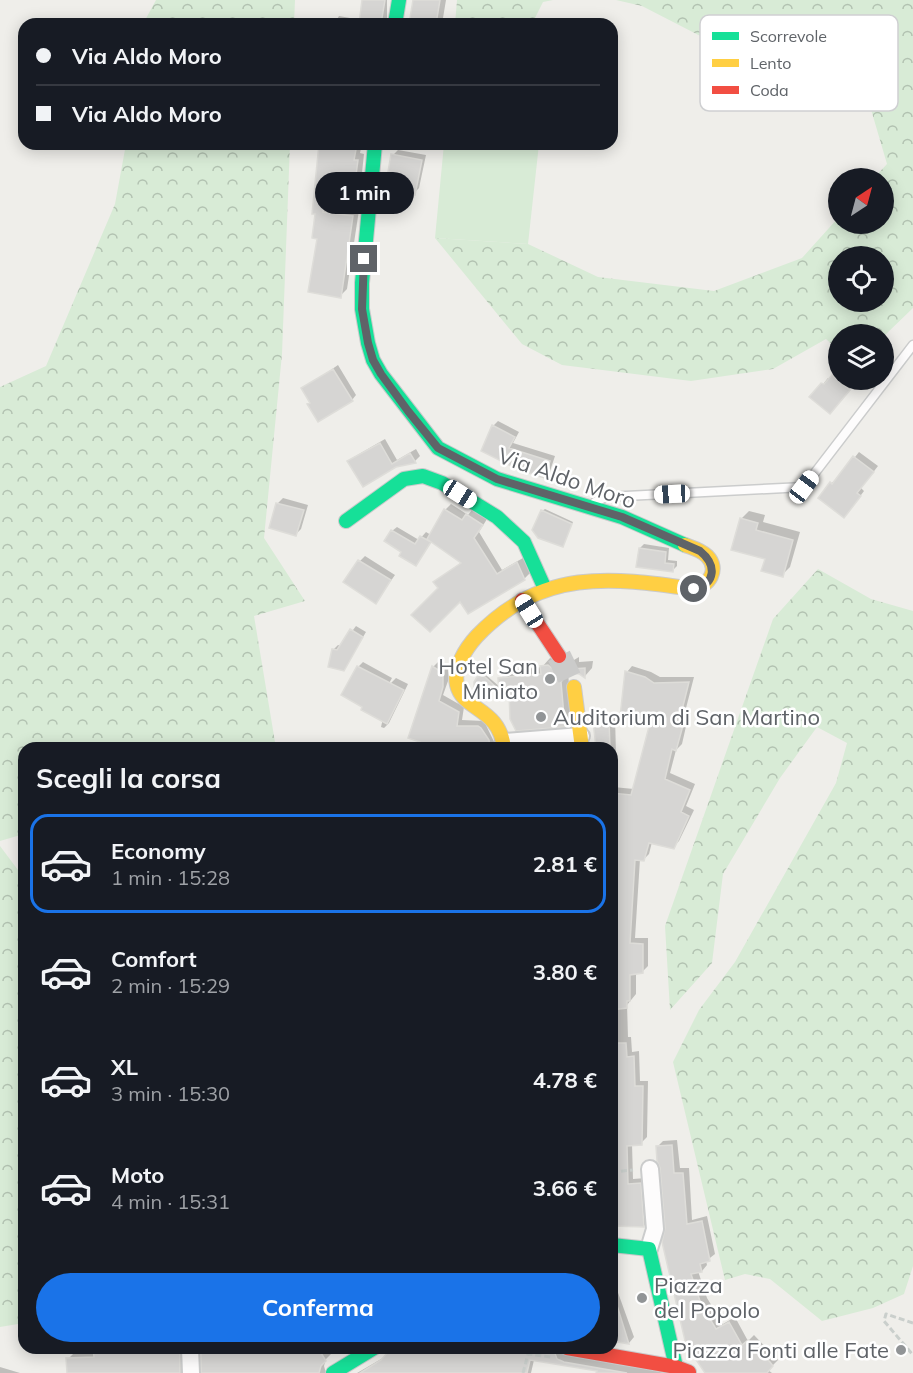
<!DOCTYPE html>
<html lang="it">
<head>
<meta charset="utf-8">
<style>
  body { margin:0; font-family:Mulish,sans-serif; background:#20242c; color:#f1f3f6; height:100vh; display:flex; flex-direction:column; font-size:22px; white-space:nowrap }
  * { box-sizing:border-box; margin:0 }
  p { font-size:20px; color:#9ea1a6 }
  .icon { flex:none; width:33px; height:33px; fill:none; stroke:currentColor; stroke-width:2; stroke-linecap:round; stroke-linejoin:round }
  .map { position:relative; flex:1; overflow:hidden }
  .panel { position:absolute; left:18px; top:742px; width:600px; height:612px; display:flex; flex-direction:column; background:#171b24; border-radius:18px; box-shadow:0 3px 15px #0003 }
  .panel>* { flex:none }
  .hud { position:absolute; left:18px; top:18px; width:600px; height:132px; border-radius:18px; box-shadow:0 3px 15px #0003; display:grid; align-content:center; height:132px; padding:0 18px; background:#171b24 }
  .needle { width:39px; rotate:36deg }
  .buttons { position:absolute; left:828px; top:168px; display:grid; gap:12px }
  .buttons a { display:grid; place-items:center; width:66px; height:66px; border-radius:50%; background:#171b24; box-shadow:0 3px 15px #0003; font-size:30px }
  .end { position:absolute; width:27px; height:27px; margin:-14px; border:8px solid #5f6368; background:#fff; box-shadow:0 0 0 3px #fff }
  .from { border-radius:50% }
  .bubble { position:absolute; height:42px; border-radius:21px; background:#171b24; box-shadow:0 3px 15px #0003; font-size:20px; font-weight:700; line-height:42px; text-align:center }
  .car { position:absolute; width:18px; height:36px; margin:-18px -9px; border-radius:8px; box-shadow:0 0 4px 2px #0007; background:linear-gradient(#fff 24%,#345 0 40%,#fff 0 76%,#345 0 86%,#fff 0) }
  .hud b { display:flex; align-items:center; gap:21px; height:57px; font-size:22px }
  .hud b+b { border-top:2px solid #363941 }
  .hud i { width:15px; height:15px; background:#f1f3f6 }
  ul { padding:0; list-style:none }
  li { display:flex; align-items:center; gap:18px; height:99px; margin:0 12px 9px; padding:0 6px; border:3px solid transparent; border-radius:18px }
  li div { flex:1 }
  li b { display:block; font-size:22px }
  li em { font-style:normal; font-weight:700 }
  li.current { border-color:#1a73e8 }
  li>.icon { width:54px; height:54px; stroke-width:1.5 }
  h2 { padding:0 18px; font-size:27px; line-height:72px }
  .action { display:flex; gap:12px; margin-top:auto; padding:12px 18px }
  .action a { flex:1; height:69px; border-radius:36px; background:#1a73e8; color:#fff; font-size:24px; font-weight:700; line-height:69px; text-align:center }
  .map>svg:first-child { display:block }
  .green { fill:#d8ebd6 }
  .forest { fill:url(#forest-crowns); fill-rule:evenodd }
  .shadow { fill:#0003 }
  .building { fill:#d6d5d3; stroke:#deddd9; stroke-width:1.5 }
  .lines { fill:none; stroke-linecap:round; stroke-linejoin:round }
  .secondary-tunnel { stroke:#cbcbca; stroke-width:24; stroke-dasharray:24 12; stroke-linecap:butt }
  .lane-casing { stroke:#cbcccc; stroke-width:11 }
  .street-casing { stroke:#cbcccc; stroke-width:20 }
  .fast-casing { stroke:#cacacb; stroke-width:16 }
  .slow-casing { stroke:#cacacb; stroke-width:16 }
  .jam-casing { stroke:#cacacb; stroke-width:16 }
  .path { stroke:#cacfcc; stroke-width:3; stroke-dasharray:6 3; stroke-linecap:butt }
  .lane { stroke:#fdfcfc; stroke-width:8 }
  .street { stroke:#fdfcfc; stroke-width:16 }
  .fast { stroke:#16e098; stroke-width:14 }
  .slow { stroke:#ffcf43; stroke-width:14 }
  .jam { stroke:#f24e42; stroke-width:14 }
  .route { stroke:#5f6368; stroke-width:8 }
  .poi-dot { fill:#919496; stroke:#fff; stroke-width:2 }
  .labels { text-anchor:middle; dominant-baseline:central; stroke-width:5; stroke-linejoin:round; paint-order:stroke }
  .street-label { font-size:22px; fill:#5f6368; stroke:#fff }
  .poi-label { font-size:22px; fill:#5f6368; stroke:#fff; text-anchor:end }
  .key { fill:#fff; stroke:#cfd0d2; stroke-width:1.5 }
  .key-label { font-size:16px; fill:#5f6368 }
</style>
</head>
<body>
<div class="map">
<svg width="913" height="1373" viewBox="0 0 913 1373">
  <defs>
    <pattern id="forest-crowns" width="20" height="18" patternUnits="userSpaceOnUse" patternTransform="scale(1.5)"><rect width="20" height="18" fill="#d8ebd6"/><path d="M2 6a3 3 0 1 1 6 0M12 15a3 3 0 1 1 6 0" fill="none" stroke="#b2c2b1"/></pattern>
  </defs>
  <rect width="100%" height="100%" fill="#efeeea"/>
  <path class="green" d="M444 144H539L528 244 435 238Z"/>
  <path class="forest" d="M156 0H295L294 24H143Z
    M457 0H553L543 2 532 24H455Z
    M616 0H913V308L884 336 838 334V350L826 339 773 369 691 381 562 365 522 344 435 238 528 244 598 277 714 291 802 258 838 218V224H884V178H874L887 164 870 106 815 95 642 6ZM838 256H884V302H838Z
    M126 144H290L282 354 264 538 305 601 254 616 276 748H24V834L0 841V387L46 366 115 204Z
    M818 569 871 599 913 611V1266L904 1294 873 1308 822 1321 770 1279 745 1274 725 1280 673 1062 699 1010 735 962 836 783 847 743 817 727 780 778 723 874 712 963 670 1010 665 926 773 619Z
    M0 846 24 878V1323L0 1327Z"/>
  <path class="shadow" d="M364 0H387V24H334L339 16 361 20Z
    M414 0H446L442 24H411Z
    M321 144H362L360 153 364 154 361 182 354 189 332 186 329 206 359 210 347 289 340 296 318 237Z
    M398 150 426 155 419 188 414 193 400 173 393 155Z
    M338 365 356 395 352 400 311 402 303 389Z
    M838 371V380H848L854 384 835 407 823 384 828 378 830 380Z
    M498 421 519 432 513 443 555 456 550 471 545 476 520 469 493 426Z
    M385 439 397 460 416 449 420 456 415 461 396 466 349 462 354 457Z
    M859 452 878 466 861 488 864 491 849 511 831 483 837 480Z
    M283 498 308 505 301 529 296 534 271 527 278 503Z
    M451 504 468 515 472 510 487 519 479 532 502 570 523 558 530 573 524 579 460 599 440 588 435 582 462 562 432 541 416 565 403 552 392 531 397 527 419 540 426 532 431 535 446 509Z
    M545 509 573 522 563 545 542 511Z
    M749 511 765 515 763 522 800 532 790 567 782 575 741 519Z
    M644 544 669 548 668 560 677 561V566L673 570 640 548Z
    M365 556 395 575 376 602 360 561Z
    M356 626 366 632 344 669 334 649 338 645 341 646Z
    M579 657V662L593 661 592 668 585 676 579 672 568 673 572 717 564 725 510 691 500 679 508 671 542 667 550 658 569 663Z
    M439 661 448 667V681L443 695 464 707 462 720 484 721 497 748H449V746L421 745 433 667Z
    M363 662 392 678 377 706 358 667Z
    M632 666 651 672 660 677H694L685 712 689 713 687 722 682 744 676 750 670 773 695 784 686 806 694 810 679 841 673 847 652 842 649 854 643 860 640 859 635 938H648V966L642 972 636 973V994L627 1005 628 1037H631L632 1052 639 1051 640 1081H648L647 1137 641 1143 632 1144 633 1179 646 1178 649 1220 644 1226 612 1225V748H596L594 722 600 716 615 715 616 755 614 757 613 787 634 789 652 718 627 672Z
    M481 675H486L500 687 479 689V678Z
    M396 678 408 684 389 723 384 728 381 727 391 683Z
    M573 742 575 748H542L546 745Z
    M677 1140 680 1168H689L692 1220 707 1216 715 1254 706 1261 707 1265 702 1271H698L707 1298 723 1324 735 1317 748 1341 754 1335 778 1360 768 1370 772 1373H707L667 1228 662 1168 657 1147 663 1141Z
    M612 1276 634 1337 629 1343 612 1340Z
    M94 1348H185L184 1373H69L68 1359 74 1353 95 1352Z
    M202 1348H328L331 1354 326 1359 324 1366 326 1373H203Z
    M389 1348H560L664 1373H598L599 1370 534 1360 531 1373H357L388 1355Z
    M0 1367 20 1373H0Z"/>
  <path class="building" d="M362 0H385L381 24H359Z
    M413 0H440L436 24H409Z
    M319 144H357L354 160H358L354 190 327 187 323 212 353 216 341 298 308 292 317 239 312 238 315 214H312Z
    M391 154 422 160 415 195 395 191 398 174 388 172Z
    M333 369 353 401 318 422 307 404 310 403 301 388Z
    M832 375 850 390 830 414 809 397 821 383 824 384Z
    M492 425 515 437 509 448 550 461 545 478 519 470 481 451Z
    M380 443 392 464 410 453 416 463 396 467 363 487 347 461Z
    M853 456 874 472 857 493 861 496 844 518 818 498 830 482 832 484Z
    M276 503 304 510 296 536 269 528Z
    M444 509 462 520 466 514 483 525 474 538 497 574 517 562 525 580 468 614 460 602 430 632 411 615 438 588 433 582 461 563 427 539Z
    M541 510 572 524 563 547 538 538 532 530Z
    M740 518 758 523 756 530 793 540 783 577 761 571 765 559 731 550Z
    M391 530 415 544 420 536 431 542 416 566 399 556 401 552 384 541Z
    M639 548 666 552 665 563 674 564 673 572 636 567Z
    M358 560 391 580 376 604 343 582Z
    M350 629 363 637 344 671 328 667 332 649 337 650Z
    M571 663 572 669 585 668V678L579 674 572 673 565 676 561 682 565 727 516 731 510 719 509 692 499 693 498 678 541 674 540 666 548 665 553 669 560 670 566 668Z
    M357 666 404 690 387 724 361 710 362 707 341 695Z
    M432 666 443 673V687L439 701 459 712 457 726H478L481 728 489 740 490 748 419 746 420 742 408 738Z
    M625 671 645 677 654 683 689 682 680 718 684 719 682 729 676 751 672 749 665 779 690 790 681 812 689 816 674 849 649 843 644 861 635 860 630 943 643 944V973L630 975V1001H627V1008L612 1010V793L631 795 651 719 620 717Z
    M484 676 499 690 478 691 474 687V682L477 677Z
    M609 720 610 748H596L593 721Z
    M612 1043H626L627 1057 634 1056 635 1086H643L642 1145 627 1146 628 1184 641 1183 644 1227 612 1226Z
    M672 1145 674 1173H683L687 1224 702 1221 710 1261 700 1264 702 1272 691 1274 701 1304 716 1329 729 1322 742 1345 748 1340 770 1362 773 1366 767 1373H705L686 1345 662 1242 665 1228 660 1168 657 1161 656 1146Z
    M615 1299 629 1344 612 1341V1300Z
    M201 1348H318L326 1361 321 1366 319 1373H201Z
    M396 1348H534L553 1352V1348L557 1359 564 1362 627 1373H596L597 1371 530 1360 527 1373H360L381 1360 387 1353Z
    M93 1349H180V1373H67L66 1358 94 1357Z"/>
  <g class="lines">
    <path class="secondary-tunnel" d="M559 656 574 687"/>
    <defs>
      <path id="lane" d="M595 502 606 497 804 487 913 345"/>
      <path id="street" d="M504 742 581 736
        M649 1249 655 1229 650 1169
        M190 1348 191 1373"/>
      <path id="fast" d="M395 24 399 0
        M375 144 362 283V309L368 343 373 360 381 374 438 448 497 479 622 517 685 545
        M346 521 404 479 423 476 442 483 497 517 524 542 545 589
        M612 1245 649 1249 676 1367
        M333 1373 374 1348"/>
      <path id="slow" d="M574 687 582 748
        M504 748C499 707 463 711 457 685 453 668 466 648 477 636 542 568 610 577 694 589 709 586 720 569 707 556 701 550 693 548 685 545"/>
      <path id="jam" d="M522 600 559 656
        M567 1348 676 1367 689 1372"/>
    </defs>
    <use href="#lane" class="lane-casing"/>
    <use href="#street" class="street-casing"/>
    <use href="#fast" class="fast-casing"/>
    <use href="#slow" class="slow-casing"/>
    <use href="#jam" class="jam-casing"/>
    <path class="path" d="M612 1172 633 1170
      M612 1294H613
      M913 1323 886 1314 884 1321 913 1355
      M523 1373 528 1354 551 1357"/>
    <use href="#lane" class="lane"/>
    <use href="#street" class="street"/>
    <use href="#fast" class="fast"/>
    <use href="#slow" class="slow"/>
    <use href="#jam" class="jam"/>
  </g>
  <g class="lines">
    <path class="route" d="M364 259 362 309 368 343 373 360 381 374 408 411 438 448 497 479 622 517 700 551C717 565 716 584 694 589"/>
  </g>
  <g class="poi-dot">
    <circle cx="550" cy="679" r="6"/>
    <circle cx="541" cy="717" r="6"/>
    <circle cx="642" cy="1298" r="6"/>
    <circle cx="901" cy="1350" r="6"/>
  </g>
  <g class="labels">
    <g class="street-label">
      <text transform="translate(567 478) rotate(19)">Via Aldo Moro</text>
    </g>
    <g class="poi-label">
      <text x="538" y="666">Hotel San<tspan x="538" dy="25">Miniato</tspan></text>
      <text x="553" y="717" text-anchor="start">Auditorium di San Martino</text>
      <text x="654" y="1285" text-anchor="start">Piazza<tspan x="654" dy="25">del Popolo</tspan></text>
      <text x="889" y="1350">Piazza Fonti alle Fate</text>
    </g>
  </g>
  <rect x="700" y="15" width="198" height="96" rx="9" class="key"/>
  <rect x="712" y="32" width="27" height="8" fill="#16e098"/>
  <rect x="712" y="59" width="27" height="8" fill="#ffcf43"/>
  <rect x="712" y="86" width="27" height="8" fill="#f24e42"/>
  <g class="key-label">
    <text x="750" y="42">Scorrevole</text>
    <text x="750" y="69">Lento</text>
    <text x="750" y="96">Coda</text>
  </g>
</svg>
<div class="buttons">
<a><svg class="needle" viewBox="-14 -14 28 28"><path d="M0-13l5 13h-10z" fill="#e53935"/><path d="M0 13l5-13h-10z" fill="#9ea1a6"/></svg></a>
<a><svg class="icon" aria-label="locate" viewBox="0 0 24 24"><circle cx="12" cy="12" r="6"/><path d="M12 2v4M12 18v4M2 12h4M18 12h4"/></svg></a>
<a><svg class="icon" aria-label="layers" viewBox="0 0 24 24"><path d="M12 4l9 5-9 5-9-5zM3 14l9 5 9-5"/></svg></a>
</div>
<i class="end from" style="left:694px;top:589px"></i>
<i class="end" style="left:364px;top:259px"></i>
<div class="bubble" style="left:315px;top:172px;width:99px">1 min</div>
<i class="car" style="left:804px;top:487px;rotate:37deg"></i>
<i class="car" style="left:460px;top:494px;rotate:122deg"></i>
<i class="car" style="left:672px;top:494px;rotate:267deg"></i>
<i class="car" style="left:529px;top:611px;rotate:328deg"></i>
<div class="hud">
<b><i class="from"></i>Via Aldo Moro</b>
<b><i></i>Via Aldo Moro</b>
</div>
<section class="panel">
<h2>Scegli la corsa</h2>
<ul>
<li class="current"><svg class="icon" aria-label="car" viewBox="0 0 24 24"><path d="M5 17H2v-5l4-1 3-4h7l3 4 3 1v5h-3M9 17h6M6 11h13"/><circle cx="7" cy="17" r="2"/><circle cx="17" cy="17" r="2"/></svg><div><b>Economy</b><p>1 min · 15:28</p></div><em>2.81 €</em></li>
<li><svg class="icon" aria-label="car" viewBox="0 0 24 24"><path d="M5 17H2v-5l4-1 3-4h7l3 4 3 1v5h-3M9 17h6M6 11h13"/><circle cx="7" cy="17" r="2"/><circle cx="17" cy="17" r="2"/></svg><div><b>Comfort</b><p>2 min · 15:29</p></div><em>3.80 €</em></li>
<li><svg class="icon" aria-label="car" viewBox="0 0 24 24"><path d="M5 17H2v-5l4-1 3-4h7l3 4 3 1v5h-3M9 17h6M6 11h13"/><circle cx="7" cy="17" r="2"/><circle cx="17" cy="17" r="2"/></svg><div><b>XL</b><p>3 min · 15:30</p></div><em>4.78 €</em></li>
<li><svg class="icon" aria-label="car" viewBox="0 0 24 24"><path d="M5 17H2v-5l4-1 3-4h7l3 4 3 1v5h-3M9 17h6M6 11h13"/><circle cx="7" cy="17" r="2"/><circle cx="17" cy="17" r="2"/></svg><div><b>Moto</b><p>4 min · 15:31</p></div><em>3.66 €</em></li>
</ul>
<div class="action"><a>Conferma</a></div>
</section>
</div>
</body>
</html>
